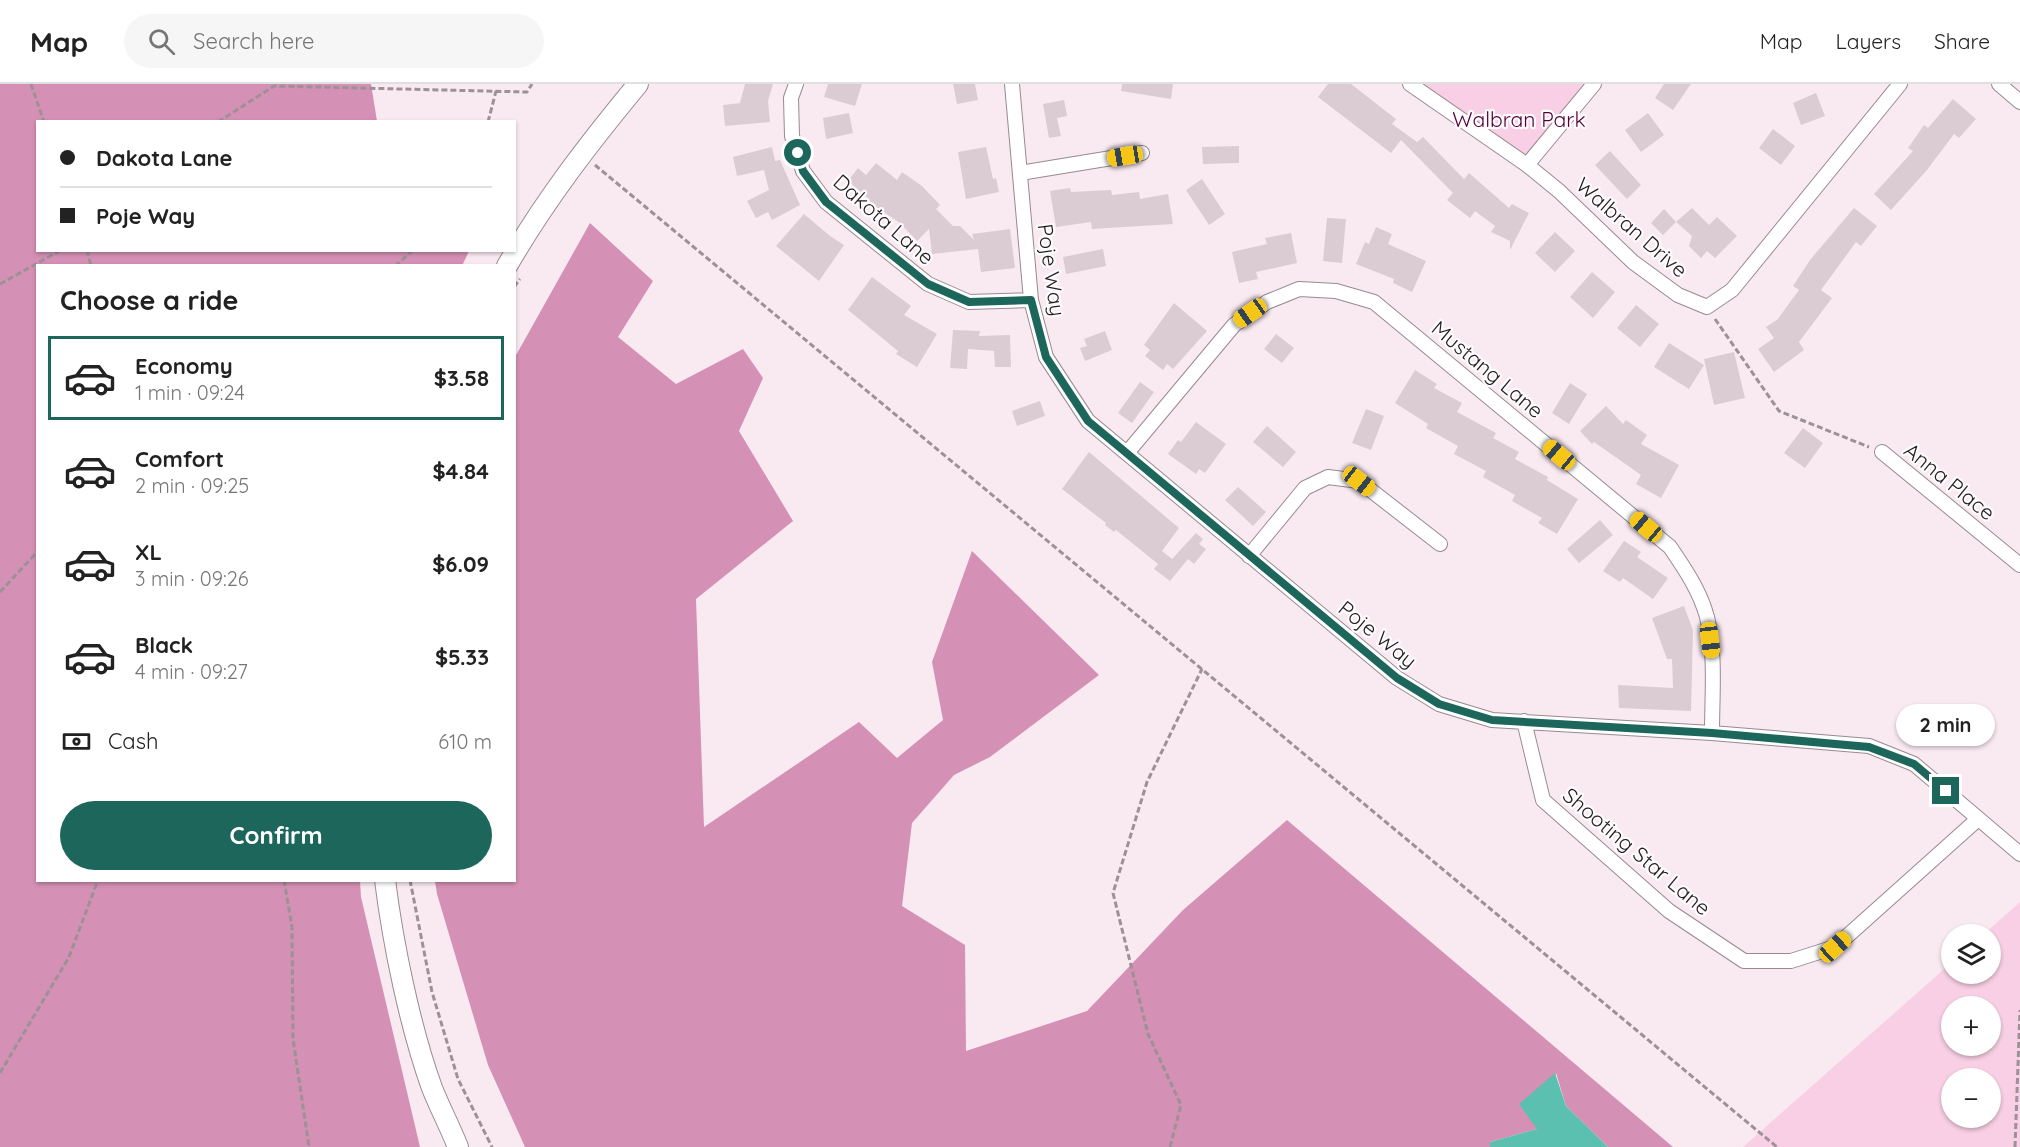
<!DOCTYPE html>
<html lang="en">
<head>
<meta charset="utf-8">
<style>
  body { margin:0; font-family:Quicksand,sans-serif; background:#f6f6f6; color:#222; height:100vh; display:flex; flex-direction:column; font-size:22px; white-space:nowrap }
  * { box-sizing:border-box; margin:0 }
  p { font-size:20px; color:#767676 }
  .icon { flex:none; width:33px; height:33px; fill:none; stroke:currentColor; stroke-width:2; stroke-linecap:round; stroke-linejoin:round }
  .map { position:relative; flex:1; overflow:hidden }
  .sheet { position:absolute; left:36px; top:180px; width:480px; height:618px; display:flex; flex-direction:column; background:#fff; border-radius:0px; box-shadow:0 2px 4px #0004 }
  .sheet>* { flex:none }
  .top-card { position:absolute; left:36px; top:36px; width:480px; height:132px; border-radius:0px; box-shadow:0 2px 4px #0004; display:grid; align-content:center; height:132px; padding:0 24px; background:#fff }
  .controls { position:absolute; left:1941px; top:840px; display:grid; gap:12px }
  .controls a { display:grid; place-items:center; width:60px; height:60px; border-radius:50%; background:#fff; box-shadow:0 2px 4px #0004; font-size:30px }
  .end { position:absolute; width:27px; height:27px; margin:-14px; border:8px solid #1d665c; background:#fff; box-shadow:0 0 0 3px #fff }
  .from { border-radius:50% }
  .bubble { position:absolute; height:42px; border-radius:21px; background:#fff; box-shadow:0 2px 4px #0004; font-size:20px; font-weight:700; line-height:42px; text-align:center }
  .car { position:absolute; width:18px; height:36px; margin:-18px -9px; border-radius:8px; box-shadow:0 0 4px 2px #0007; background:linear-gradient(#f5c518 24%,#345 0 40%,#f5c518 0 76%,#345 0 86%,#f5c518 0) }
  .top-card b { display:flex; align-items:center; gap:21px; height:57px; font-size:22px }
  .top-card b+b { border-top:2px solid #e0e0e0 }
  .top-card i { width:15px; height:15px; background:#222 }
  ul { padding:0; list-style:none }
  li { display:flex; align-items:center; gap:18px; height:84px; margin:0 12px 9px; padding:0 12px; border:3px solid transparent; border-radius:0px }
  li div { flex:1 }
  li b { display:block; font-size:22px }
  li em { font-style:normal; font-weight:700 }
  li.selected { border-color:#1d665c }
  li>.icon { width:54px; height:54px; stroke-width:1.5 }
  h2 { padding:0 24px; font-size:27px; line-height:72px }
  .pay { display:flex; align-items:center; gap:15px; height:66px; padding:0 24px; font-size:22px }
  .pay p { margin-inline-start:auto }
  .cta { display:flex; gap:12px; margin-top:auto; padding:12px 24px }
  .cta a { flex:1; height:69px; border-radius:36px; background:#1d665c; color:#fff; font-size:24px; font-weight:700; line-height:69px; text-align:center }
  header { display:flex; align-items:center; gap:36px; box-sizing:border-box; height:84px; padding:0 30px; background:#fff; border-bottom:2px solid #e0e0e0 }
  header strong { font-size:28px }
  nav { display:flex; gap:33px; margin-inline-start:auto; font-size:21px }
  .search { width:420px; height:54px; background:#f6f6f6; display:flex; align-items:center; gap:15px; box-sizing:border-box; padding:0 21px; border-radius:33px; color:#767676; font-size:22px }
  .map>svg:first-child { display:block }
  .green { fill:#f8cfe4; fill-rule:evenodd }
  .forest { fill:#d590b5 }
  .water { fill:#5cc0b0 }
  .building { fill:#dbccd3 }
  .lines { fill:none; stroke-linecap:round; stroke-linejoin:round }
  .street-casing { stroke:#978a90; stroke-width:16 }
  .secondary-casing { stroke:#978a90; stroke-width:22 }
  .path { stroke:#9c9196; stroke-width:3; stroke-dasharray:6 3; stroke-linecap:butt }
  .street { stroke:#fff; stroke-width:14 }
  .secondary { stroke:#fff; stroke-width:20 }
  .route { stroke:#1d665c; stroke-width:8 }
  .labels { text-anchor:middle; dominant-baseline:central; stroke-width:4.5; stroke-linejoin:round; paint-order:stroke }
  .park-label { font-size:21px; fill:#530039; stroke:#fefbfc }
  .street-label { font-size:21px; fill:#211c1e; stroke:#fefbfc }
</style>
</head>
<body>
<header>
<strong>Map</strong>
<div class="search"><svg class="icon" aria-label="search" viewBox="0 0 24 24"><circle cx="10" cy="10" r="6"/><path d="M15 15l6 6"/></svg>Search here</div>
<nav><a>Map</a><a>Layers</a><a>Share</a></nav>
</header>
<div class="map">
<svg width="2020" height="1063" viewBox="0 0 2020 1063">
  <rect width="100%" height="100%" fill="#f9eaf1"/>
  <path class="green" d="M1410 0H1594L1527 81Z
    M2020 818V1063H1743L1951 879 1952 890H1990V850H1984ZM1952 922H1990V962H1952ZM1952 994H1990V1034H1952Z"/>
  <path class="forest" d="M0 0H371L377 37 38 38V166L469 167 462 182H38V796L360 797 361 813 420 1063H0Z
    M590 139 653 197 618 253 676 300 743 265 763 294 739 347 793 437 696 515 704 743 859 638 897 674 943 636 932 578 972 467 1099 591 990 673 954 691 912 739 902 822 965 861 966 967 1087 927 1183 826 1287 736 1673 1063H1608L1566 1022 1556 989 1537 1045 1490 1058V1063H525L488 981 437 810 435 797 514 796 515 273Z"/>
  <path class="water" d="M1555 989 1566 1022 1608 1063H1490V1058L1537 1045 1519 1020Z"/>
  <path class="building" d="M745 0H773L768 17 770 38 725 42 723 21 740 19Z
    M828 0H862L855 22 824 13Z
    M953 0H975L978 16 957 20Z
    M1122 0H1173L1171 15 1121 7Z
    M1328 0H1351L1396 35 1392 40 1417 58 1423 53 1464 95 1469 89 1509 124 1512 120 1529 129 1510 166V157L1491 148 1495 142 1475 127 1470 134 1447 116 1453 109 1401 56 1391 69 1318 13Z
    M1664 0H1691L1673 26 1655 14Z
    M1816 9 1825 32 1801 41 1793 19Z
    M1953 15 1976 35 1959 54 1954 50 1927 86 1891 126 1874 110 1913 67 1908 64 1924 41 1928 44Z
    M1064 16 1067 32 1057 34 1061 52 1049 54 1043 20Z
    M849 29 853 49 826 55 823 34Z
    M1648 29 1664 51 1641 68 1625 46Z
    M1773 45 1795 62 1781 81 1759 64Z
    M1239 62V79L1203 80 1202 63Z
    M772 63 775 77 780 76 800 121 772 136 768 128 756 134 747 117 769 106 764 86 737 92 733 73Z
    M986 63 993 95 996 94 999 108 966 115 958 68Z
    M1610 67 1641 101 1627 115 1595 81Z
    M876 79 897 96 902 88 922 102 940 121 936 125 953 142H960L974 156 972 150 1010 145 1015 184 981 188 978 165 932 170 929 145 917 157 900 139 869 118 870 116 848 97 858 84 866 91Z
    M1202 95 1225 130 1209 141 1186 106Z
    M1070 104 1071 108 1111 106 1112 111 1139 108 1140 115 1168 110 1173 140 1092 145 1091 138 1056 143 1050 107Z
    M1692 124 1709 141 1717 133 1737 152 1715 174 1707 167 1701 174 1689 162 1692 152 1676 138Z
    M1854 124 1877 142 1861 162 1856 158 1821 206 1832 214 1799 258 1804 266 1774 288 1758 265 1774 254 1766 243 1777 236 1799 206 1793 202 1810 176Z
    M1664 125 1676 138 1663 151 1651 139Z
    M804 130 830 152 844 161 819 197 776 162Z
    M1327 134 1346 135 1342 179 1323 177Z
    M1376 143 1392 150 1388 160 1426 177 1412 208 1393 199 1394 195 1356 180 1365 158 1369 160Z
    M1555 148 1575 167 1555 188 1535 169Z
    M1291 149 1297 179 1256 188 1258 195 1239 199 1232 168 1267 160 1265 154Z
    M1103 165 1106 182 1066 190 1063 173Z
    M1592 188 1615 208 1593 234 1570 213Z
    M872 193 911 222 904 231 937 250 917 283 896 270 898 267 848 226Z
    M1174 219 1207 247 1173 285 1167 280 1163 286 1145 272 1150 266 1144 261Z
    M1636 221 1659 240 1640 263 1617 244Z
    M953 246 980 247 979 252 1010 251 1011 283H995L994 267 968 265 967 285 950 284Z
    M1105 247 1112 266 1085 277 1080 264 1087 262 1084 255Z
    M1276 250 1294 264 1282 279 1264 265Z
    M1669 259 1704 281 1689 305 1654 283Z
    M1734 268 1745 314 1714 321 1704 275Z
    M1415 286 1437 300 1434 304 1462 319 1457 328 1496 349 1493 354 1519 368 1515 375 1548 393 1547 396 1578 415 1557 450 1538 439 1542 434 1512 417 1515 411 1483 393 1486 387 1454 370 1458 362 1426 344 1428 340 1395 319Z
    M1140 298 1154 308 1132 339 1118 329Z
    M1570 299 1587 310 1569 340 1552 329Z
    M1040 317 1045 332 1017 342 1012 327Z
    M1606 322 1623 340 1626 336 1647 351 1641 360 1679 381 1661 414 1636 400 1641 391 1594 358 1592 360 1580 347Z
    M1366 325 1384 332 1371 366 1352 359Z
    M1196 338 1226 360 1205 389 1199 385 1196 390 1168 370 1178 356 1181 358Z
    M1267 342 1296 368 1283 383 1253 358Z
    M1803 344 1823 359 1805 384 1784 369Z
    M1089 368 1179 444 1162 467 1172 475 1196 449 1203 455 1199 460 1206 465 1194 480 1188 475 1170 497 1154 485 1158 480 1116 446 1114 448 1105 441 1106 439 1062 405Z
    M1238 403 1266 428 1253 442 1225 416Z
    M1600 436 1613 451 1579 479 1567 465Z
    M1624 457 1641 468 1637 473 1668 494 1653 515 1623 494 1620 498 1603 487Z
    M1684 522 1693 546 1691 627 1619 624 1618 601 1673 604 1672 575H1667L1652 534Z"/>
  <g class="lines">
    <defs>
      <path id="street" d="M796 0 791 14 792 52 803 87 826 118 928 200 969 218 1031 216
        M1012 0 1031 216 1046 273 1088 337 1397 594 1439 620 1492 636 1712 649 1869 662 1914 680 2020 770
        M1410 0 1527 81 1559 107 1633 178 1678 211 1707 223 1732 206 1900 0
        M1999 0 2020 18
        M1527 81 1594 0
        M1020 89 1142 69
        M1882 368 2020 481
        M1127 369 1234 241 1267 218 1299 205 1336 207 1374 218 1670 463C1685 485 1700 507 1707 533 1716 570 1712 611 1712 649
        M1249 472 1305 404 1328 393 1359 397 1440 460
        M1524 637 1543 716 1669 827 1744 877H1791L1835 863 1978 735"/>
      <path id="secondary" d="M507 182C545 116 590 58 638 0
        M385 796C393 860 410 943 432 1004 440 1024 450 1043 458 1063"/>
    </defs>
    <use href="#street" class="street-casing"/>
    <use href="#secondary" class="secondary-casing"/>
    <path class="path" d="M31 0 44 38
      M218 38 274 2 527 8 532 0
      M488 38 496 7
      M595 81 1777 1063
      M87 166 91 182
      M395 182 413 166
      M0 200 61 166
      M514 203 520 195
      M1715 235 1779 327 1869 363
      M0 508 38 467
      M284 796 292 843 293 955 309 1063
      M410 796 432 908 458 995 492 1063
      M0 989 69 873 98 796
      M1170 1063 1181 1021 1148 950 1113 809 1147 698 1202 585
      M2015 1063 2020 926"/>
    <use href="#street" class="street"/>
    <use href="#secondary" class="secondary"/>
  </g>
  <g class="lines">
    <path class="route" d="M798 69 803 87 826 118 928 200 969 218 1031 216 1046 273 1088 337 1397 594 1439 620 1492 636 1712 649 1869 663 1914 680 1946 707"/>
  </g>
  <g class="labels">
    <g class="park-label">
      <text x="1519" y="35">Walbran Park</text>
    </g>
    <g class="street-label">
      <text transform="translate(884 135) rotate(41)">Dakota Lane</text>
      <text transform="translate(1632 143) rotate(41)">Walbran Drive</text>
      <text transform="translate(1052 186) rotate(82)">Poje Way</text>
      <text transform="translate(1488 285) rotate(40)">Mustang Lane</text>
      <text transform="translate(1950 397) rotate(39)">Anna Place</text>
      <text transform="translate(1378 550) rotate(39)">Poje Way</text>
      <text transform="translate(1637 767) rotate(40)">Shooting Star Lane</text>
    </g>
  </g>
</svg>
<div class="controls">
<a><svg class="icon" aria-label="layers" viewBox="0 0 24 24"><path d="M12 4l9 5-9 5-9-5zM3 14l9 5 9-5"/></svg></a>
<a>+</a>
<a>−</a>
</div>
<i class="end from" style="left:798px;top:69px"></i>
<i class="end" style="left:1946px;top:707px"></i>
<div class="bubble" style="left:1896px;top:620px;width:99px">2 min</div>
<i class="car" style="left:1125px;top:72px;rotate:261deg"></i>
<i class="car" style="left:1250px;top:229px;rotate:235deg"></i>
<i class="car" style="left:1559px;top:371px;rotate:310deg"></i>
<i class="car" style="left:1359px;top:397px;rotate:128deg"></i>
<i class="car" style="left:1646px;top:443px;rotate:310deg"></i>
<i class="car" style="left:1710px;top:556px;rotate:173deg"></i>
<i class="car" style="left:1835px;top:863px;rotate:48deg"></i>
<div class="top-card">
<b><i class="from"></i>Dakota Lane</b>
<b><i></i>Poje Way</b>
</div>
<section class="sheet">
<h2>Choose a ride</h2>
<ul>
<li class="selected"><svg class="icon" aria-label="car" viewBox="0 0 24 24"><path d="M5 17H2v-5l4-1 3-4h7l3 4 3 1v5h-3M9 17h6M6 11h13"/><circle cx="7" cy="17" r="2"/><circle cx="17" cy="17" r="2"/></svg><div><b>Economy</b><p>1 min · 09:24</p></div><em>$3.58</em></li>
<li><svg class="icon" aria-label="car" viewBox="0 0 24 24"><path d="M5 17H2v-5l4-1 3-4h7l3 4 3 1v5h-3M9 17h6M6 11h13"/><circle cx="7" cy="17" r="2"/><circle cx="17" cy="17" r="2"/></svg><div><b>Comfort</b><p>2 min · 09:25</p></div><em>$4.84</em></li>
<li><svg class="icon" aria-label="car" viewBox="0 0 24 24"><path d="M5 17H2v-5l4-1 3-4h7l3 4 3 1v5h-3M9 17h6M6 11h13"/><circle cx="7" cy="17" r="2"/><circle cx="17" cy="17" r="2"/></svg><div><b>XL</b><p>3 min · 09:26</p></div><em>$6.09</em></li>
<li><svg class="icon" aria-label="car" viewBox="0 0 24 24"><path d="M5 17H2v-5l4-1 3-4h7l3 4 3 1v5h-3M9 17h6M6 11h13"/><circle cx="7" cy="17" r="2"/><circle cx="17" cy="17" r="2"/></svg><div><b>Black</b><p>4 min · 09:27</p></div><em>$5.33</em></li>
</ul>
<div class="pay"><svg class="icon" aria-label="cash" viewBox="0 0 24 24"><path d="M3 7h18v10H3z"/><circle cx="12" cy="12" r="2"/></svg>Cash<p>610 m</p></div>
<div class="cta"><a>Confirm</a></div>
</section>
</div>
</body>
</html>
